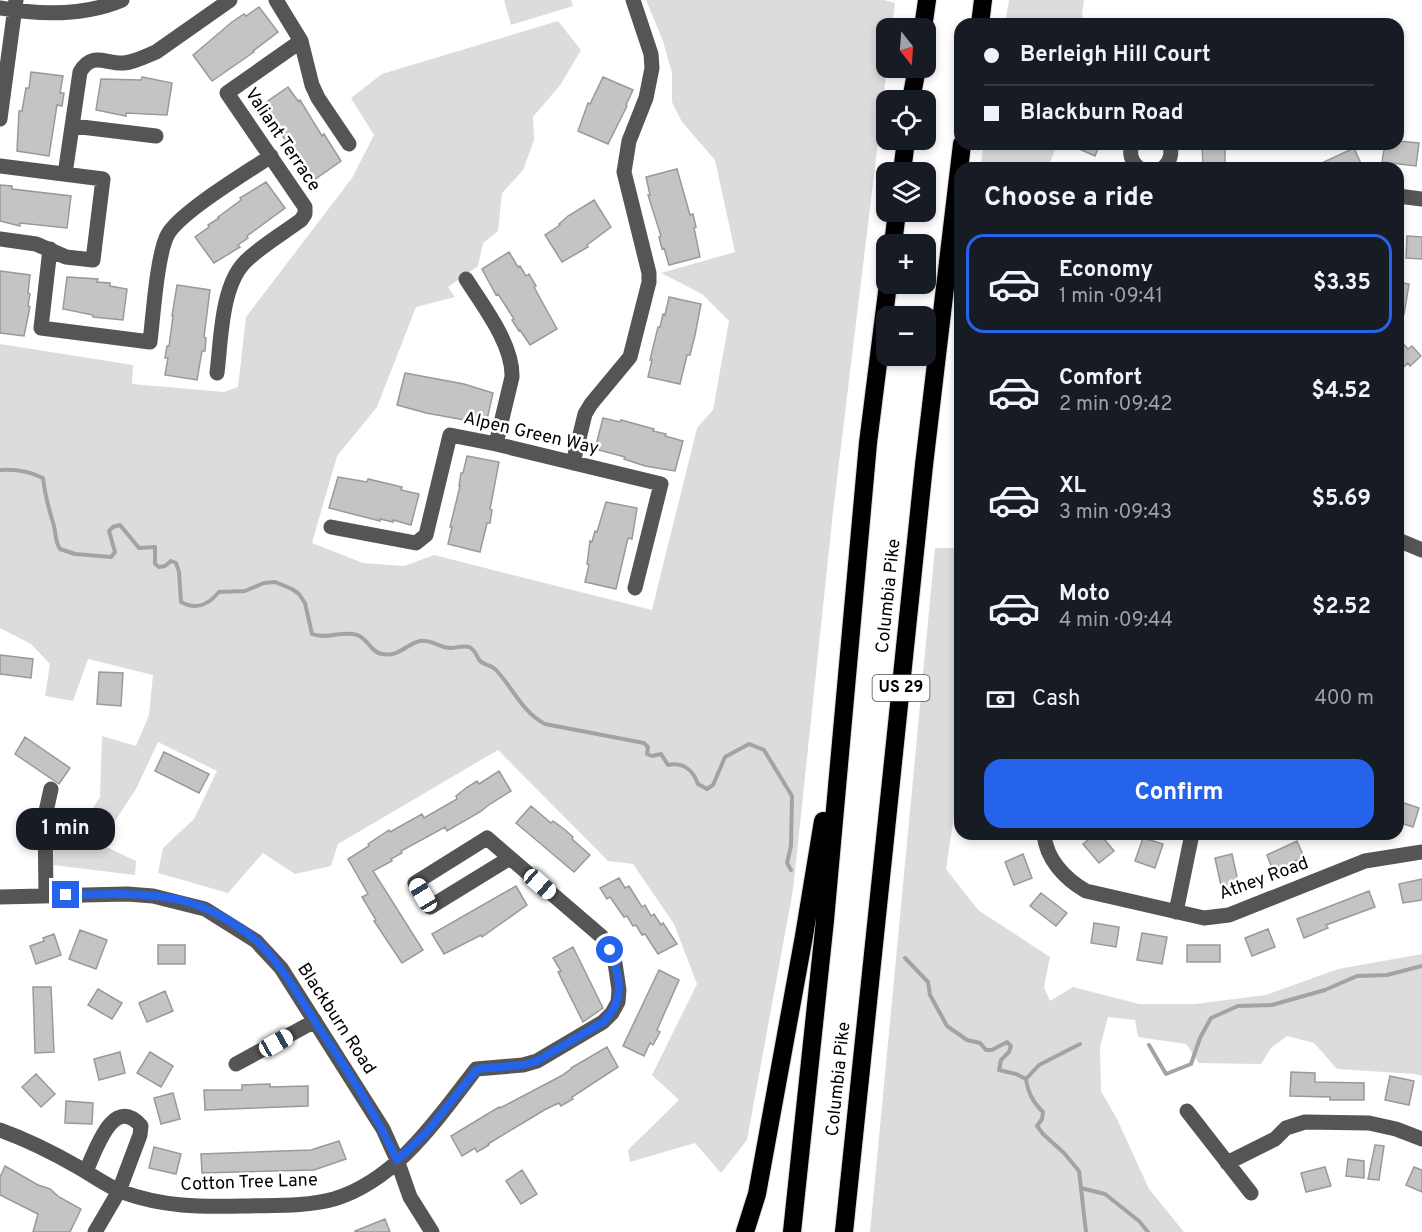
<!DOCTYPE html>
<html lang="en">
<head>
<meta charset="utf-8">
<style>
  body { margin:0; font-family:Overpass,sans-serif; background:#20242c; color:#f1f3f6; height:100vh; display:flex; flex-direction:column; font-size:22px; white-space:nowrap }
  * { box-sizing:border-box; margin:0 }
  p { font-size:20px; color:#9ea1a6 }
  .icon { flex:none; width:33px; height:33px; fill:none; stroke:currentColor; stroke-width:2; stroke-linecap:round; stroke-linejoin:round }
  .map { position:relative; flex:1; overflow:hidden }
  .details { position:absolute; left:954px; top:162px; width:450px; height:678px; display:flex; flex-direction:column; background:#171b24; border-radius:18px; box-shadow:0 3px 9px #0003 }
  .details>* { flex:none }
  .hud { position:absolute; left:954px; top:18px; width:450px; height:132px; border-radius:18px; box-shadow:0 3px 9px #0003; display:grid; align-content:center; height:132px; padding:0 30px; background:#171b24 }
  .needle { width:39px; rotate:163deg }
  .fabs { position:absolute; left:876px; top:18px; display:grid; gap:12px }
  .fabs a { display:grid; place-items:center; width:60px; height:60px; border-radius:12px; background:#171b24; box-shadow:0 3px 9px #0003; font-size:30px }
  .end { position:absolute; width:27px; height:27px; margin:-14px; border:8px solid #2563eb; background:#fff; box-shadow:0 0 0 3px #fff }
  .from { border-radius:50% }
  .bubble { position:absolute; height:42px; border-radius:18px; background:#171b24; box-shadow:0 3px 9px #0003; font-size:20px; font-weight:700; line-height:42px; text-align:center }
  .car { position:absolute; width:18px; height:36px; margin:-18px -9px; border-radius:8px; box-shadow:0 0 4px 2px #0007; background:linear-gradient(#fff 24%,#345 0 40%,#fff 0 76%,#345 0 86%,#fff 0) }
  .hud b { display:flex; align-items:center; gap:21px; height:57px; font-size:22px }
  .hud b+b { border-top:2px solid #363941 }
  .hud i { width:15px; height:15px; background:#f1f3f6 }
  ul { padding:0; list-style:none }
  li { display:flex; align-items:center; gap:18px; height:99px; margin:0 12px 9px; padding:0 18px; border:3px solid transparent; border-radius:18px }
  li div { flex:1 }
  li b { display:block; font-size:22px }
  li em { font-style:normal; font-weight:700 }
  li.selected { border-color:#2563eb }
  li>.icon { width:54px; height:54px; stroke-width:1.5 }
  h2 { padding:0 30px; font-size:27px; line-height:72px }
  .pay { display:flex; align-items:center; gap:15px; height:66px; padding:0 30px; font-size:22px }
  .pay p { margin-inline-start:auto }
  .button { display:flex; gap:12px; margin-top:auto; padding:12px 30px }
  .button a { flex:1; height:69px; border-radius:18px; background:#2563eb; color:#fff; font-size:24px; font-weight:700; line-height:69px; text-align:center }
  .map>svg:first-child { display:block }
  .green { fill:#dcdcdc }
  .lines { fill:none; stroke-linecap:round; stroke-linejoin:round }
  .stream { stroke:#a3a3a3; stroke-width:4 }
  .building { fill:#c4c4c4; stroke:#999; stroke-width:1.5 }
  .highway-casing { stroke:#dbdbdb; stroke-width:20 }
  .minor { stroke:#555; stroke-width:15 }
  .highway { stroke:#000; stroke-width:18 }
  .route { stroke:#2563eb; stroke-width:8 }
  .labels { text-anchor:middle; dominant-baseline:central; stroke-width:5; stroke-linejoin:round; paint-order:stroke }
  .shield { fill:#fff; stroke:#4c4c4c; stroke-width:1.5 }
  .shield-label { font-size:16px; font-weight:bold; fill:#000 }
  .street-label { font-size:18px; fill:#000; stroke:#fff }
</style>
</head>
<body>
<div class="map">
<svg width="1422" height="1232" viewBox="0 0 1422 1232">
  <rect width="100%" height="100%" fill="#fff"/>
  <path class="green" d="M504 0H571L573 6 511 25Z
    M646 0H884L895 3 892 28H886L887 68 833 512 793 890 747 1140 721 1173 695 1143 630 1162 628 1150 679 1100 652 1075 697 984 674 924 633 864 608 861 498 750 338 844 331 866 295 874 263 853 228 893 158 873 163 848 194 819 217 771 158 742 136 789 100 844 136 861 135 875 53 865 54 826 85 820 100 797 102 736 136 746 149 715 153 675 88 659 73 701 45 696 50 664 31 644 0 628V344L133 365 132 384 224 392 238 387 246 317 352 178 374 135 351 98 382 74 558 21 581 50 561 84 533 117 534 140 523 170 502 193 498 231 483 243 478 266 448 287 455 297 416 307 377 407 337 456 312 543 363 563 404 566 434 555 652 610 697 428 713 410 729 321 702 294 661 273 735 252 715 160 682 122 672 102V73L663 41Z
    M1009 0H1084L1082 14 1086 24H1005Z
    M984 144H1057L1048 168H980Z
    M935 548H960V776L946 869 978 910 1050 957 1044 987 1050 1001 1073 987 1139 1004H1195L1266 995 1338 969 1422 954V1076L1415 1074 1337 1069 1314 1043 1287 1036 1271 1048 1261 1064 1199 1063 1186 1044 1138 1037 1135 1020 1108 1017 1100 1047 1101 1091 1117 1119 1149 1189 1184 1232H870Z"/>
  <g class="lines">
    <path class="stream" d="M0 470C16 469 29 471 43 478 45 495 49 510 54 526 56 534 55 542 60 549L75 554 111 557 115 552 109 531 113 527 120 525 139 548 155 547V564L159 567 165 566 171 561 176 563 179 572 181 602C197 611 209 604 219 592L245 591 264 583 275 582 292 589 299 594 305 603 312 634C327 640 342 630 357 635 368 638 370 652 382 654 400 657 406 644 420 641 431 639 440 648 451 648 457 648 463 645 469 647 476 650 476 656 480 661 484 665 492 665 496 670 513 688 522 712 545 724L644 743 648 747 647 754 652 756 661 754 668 765C683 762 693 770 698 784L707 789 713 785 725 757 749 744 764 750 792 796 791 846 787 863 791 870
      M905 958 928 982 930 995 947 1026 967 1040 980 1043 986 1050H992L1007 1042 1011 1046 1009 1052 1001 1060 999 1070 1016 1074 1026 1079C1028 1093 1033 1102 1043 1112L1042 1119 1037 1126 1043 1134 1064 1153 1079 1171 1086 1232
      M1149 1045 1166 1074 1191 1064 1200 1038 1211 1018 1238 1006 1272 1005 1325 990 1357 976 1387 975 1422 966
      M1026 1079 1039 1065 1080 1044
      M1081 1188 1105 1194 1139 1221 1148 1232"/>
  </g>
  <path class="building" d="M259 7 278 32 253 51 254 52 212 81 193 55 232 22 244 14 246 16Z
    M31 72 63 76 60 93H64L62 106 57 105 49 156 17 151 19 111H22L26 88H29Z
    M142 77 172 83 167 115 126 113V116L96 110 101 79 141 80Z
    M603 77 633 90 626 105 627 106 608 144 578 131 588 103 590 104Z
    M288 87 298 101 300 100 322 136 324 134 341 161 314 180 295 155 293 156 286 146 288 144 262 105Z
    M1398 141 1419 143 1416 166 1382 162 1385 144H1398Z
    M1068 144H1100L1095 156Z
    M1202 144H1225V168H1203Z
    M1354 148 1363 168H1311Z
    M677 169 690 215 693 214 696 227 694 228 700 257 669 265 664 248 662 249 659 237 661 236 648 195H650L646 177Z
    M266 182 285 208 247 236 248 238 238 245 240 247 214 263 195 237 209 227 208 225 219 218 218 217 241 200 240 198Z
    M0 185 12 186V189L71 196 67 228 20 223V226L0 221Z
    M594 200 611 227 587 245 588 247 562 262 545 235 560 225 559 224 568 216Z
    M1407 236 1422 237V259L1406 258Z
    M509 252 518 267 520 266 526 276 529 274 536 286 534 287 557 329 530 345 520 330 519 331 512 320 514 319 498 294 496 295 482 269Z
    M0 271 30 275 28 293 30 294 28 306 30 307 24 336 0 333Z
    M67 277 98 279 97 282 110 283V286L127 289 123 320 93 317V315L63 309Z
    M1398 282 1409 284 1404 314H1398Z
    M177 285 210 290 204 337 206 338 205 351H202L197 380 165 375 168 358H165L167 346H169L173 316H172Z
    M669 297 701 304 695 335 690 355H687L680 384 648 377 652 360H650L658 327H660L663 314 665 315Z
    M1398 338 1408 349 1412 346 1421 356 1410 366 1408 363 1398 372Z
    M405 373 464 384 493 393 486 424 426 413 397 405Z
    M603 418 620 422 621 420 654 429 653 431 666 434 665 436 683 441 675 471 645 466 624 459 625 457 595 449Z
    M467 456 499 462 490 509 492 510 490 523H487L480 552 448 544 452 527H450L460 486H459L461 473H463Z
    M338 477 367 482 368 479 402 487 401 490 419 494 411 525 393 520V522L380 519V521L329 508Z
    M606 502 637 508 632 539 628 538 616 589 585 582 589 565 587 564 590 541 592 542 595 531 597 532Z
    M0 655 33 659 31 678 0 674Z
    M99 672 123 673 121 706 97 704Z
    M25 737 70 768 59 784 15 754Z
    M164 752 209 774 199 793 155 771Z
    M499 771 511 791 490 804 480 812 447 831 445 827 401 851 402 853 391 859 392 861 373 871 423 950 402 963 374 921 376 920 362 897 368 894 348 859 369 846 368 844 389 830 390 832 422 814 424 818 457 799 456 796 466 788 477 781 479 784Z
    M1398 801 1419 808 1413 827 1398 822Z
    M531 806 551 823 553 821 564 829 573 837 572 839 590 855 574 872 516 823Z
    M1095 834H1100L1114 851 1099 863 1083 844Z
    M1143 838 1163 844 1155 868 1135 861Z
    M1297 841 1304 857 1273 871 1267 855Z
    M1023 854 1032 878 1014 885 1005 862Z
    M1232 854 1239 886 1222 890 1215 858Z
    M619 878 625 888 629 886 642 907 645 905 651 916 654 914 661 925 663 923 677 944 658 954 645 934 642 935 636 925 633 926 627 916 624 917 610 897 607 899 600 888Z
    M1422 879V900L1403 903 1399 884Z
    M516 886 527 905 482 937 481 935 444 954 432 934Z
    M1369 891 1375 907 1326 925 1328 928 1304 938 1297 919Z
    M1041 893 1067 913 1056 926 1030 906Z
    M1094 923 1119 927 1116 947 1091 943Z
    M1268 929 1275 947 1252 956 1245 938Z
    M80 930 107 940 96 969 69 959Z
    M1142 933 1167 937 1162 964 1137 960Z
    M54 934 61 955 36 964 30 946 44 941 43 938Z
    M158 945H185V964H158Z
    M1187 945H1220V962H1187Z
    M573 947 603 1008 583 1022 558 972 561 971 553 958Z
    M659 970 679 980 657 1030 660 1032 653 1045 650 1043 644 1056 623 1046Z
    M33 987H51L54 1052 35 1053Z
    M98 989 122 1003 112 1019 88 1005Z
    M165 991 173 1011 147 1022 139 1003Z
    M607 1047 618 1067 572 1097 573 1099 561 1106 559 1103 546 1109 488 1144 489 1145 477 1152 475 1148 462 1156 451 1136 499 1107 500 1108 561 1076 571 1069V1068Z
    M120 1052 125 1073 99 1080 94 1059Z
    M150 1052 173 1066 161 1087 137 1073Z
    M1291 1072 1315 1073V1082L1364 1083V1100H1330V1097L1290 1096Z
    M36 1074 55 1094 41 1107 22 1087Z
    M1390 1076 1414 1081 1409 1105 1385 1100Z
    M270 1084V1087L308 1086V1106L205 1110 204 1090H242V1085Z
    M173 1093 180 1119 161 1124 154 1098Z
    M66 1101 93 1103 92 1124 65 1123Z
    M339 1141 346 1159 314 1170 202 1173 201 1154 311 1150Z
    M1375 1145 1384 1146 1379 1180 1368 1179Z
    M154 1147 181 1154 176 1174 149 1168Z
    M1348 1159 1364 1161V1178L1346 1176Z
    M5 1166 38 1185 50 1189 59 1197 81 1209 70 1232H33L38 1214 0 1195V1177Z
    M1325 1167 1331 1186 1306 1192 1301 1173Z
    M1414 1167 1422 1170V1192L1406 1185Z
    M522 1170 537 1194 521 1204 506 1181Z
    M385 1219 390 1232H355V1231Z"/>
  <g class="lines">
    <defs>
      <path id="highway" d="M980 24 983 0
        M923 28 927 0
        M911 100 917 68
        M902 172 906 140
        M893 244 897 212
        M745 1232 757 1194 804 936 823 821
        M792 1232 825 920 868 443 888 284
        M844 1232 924 465 962 144"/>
    </defs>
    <use href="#highway" class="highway-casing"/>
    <path class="minor" d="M276 0 301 41 312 85 318 98 349 144
      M0 8C40 15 84 16 122 0
      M0 119 16 0
      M73 126 156 136
      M1132 144C1129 153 1131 162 1139 168
      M0 166 103 179 93 260 66 257 36 244 0 239
      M1163 168C1170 162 1173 153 1169 144
      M65 174 80 72C92 51 105 64 124 63 135 62 146 56 156 52L230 0
      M1398 196 1422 199
      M50 249 41 328 150 342C153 318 157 253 168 234 182 211 246 173 271 156
      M466 279C483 306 513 344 512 377L496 444
      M217 373C221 341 221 286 245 262 261 246 282 234 301 220L305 214V207L227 93 301 41
      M573 463 585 414 591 404 630 357 649 282V273L624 172 629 141 646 98 652 68 651 54 633 0
      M331 527 416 543 426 535 450 435 496 444 661 484 635 588
      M1398 540 1422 550
      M1044 834C1046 859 1065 879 1086 891L1204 918 1229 915 1365 861 1422 852
      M46 896 45 816 51 789
      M0 897 127 894 153 896 205 909 256 941 281 968 383 1129 397 1160 410 1197 432 1232
      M1176 912 1192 834
      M236 1064 315 1021
      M1187 1111 1251 1193
      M0 1130C28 1140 52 1152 78 1167 92 1175 107 1186 122 1192 164 1207 199 1207 243 1206 273 1205 305 1207 334 1199 397 1180 438 1118 476 1069L523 1065 537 1061 603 1022 612 1013 618 1002 619 990 615 963 601 936 487 838 415 883 430 907 510 858
      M1227 1163 1275 1139 1286 1128 1305 1122 1369 1123 1396 1129 1422 1139
      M86 1171C96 1150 113 1094 141 1126L140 1135 119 1191 95 1232"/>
    <use href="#highway" class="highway"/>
  </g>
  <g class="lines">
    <path class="route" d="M66 895C110 894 166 890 207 909 224 917 243 929 257 941 281 964 298 995 316 1023 345 1067 375 1112 397 1160L426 1133 477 1069 523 1065 537 1061 603 1022C626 1000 620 977 610 950"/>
  </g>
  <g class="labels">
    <rect class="shield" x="872.5" y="675" width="57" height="26" rx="4.5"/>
    <g class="shield-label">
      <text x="901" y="688">US 29</text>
    </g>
    <g class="street-label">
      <text transform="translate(282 140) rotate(56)">Valiant Terrace</text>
      <text transform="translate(531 434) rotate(13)">Alpen Green Way</text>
      <text transform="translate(889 596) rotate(-84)">Columbia Pike</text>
      <text transform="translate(1264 879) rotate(-20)">Athey Road</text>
      <text transform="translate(336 1019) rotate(57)">Blackburn Road</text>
      <text transform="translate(839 1079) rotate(-84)">Columbia Pike</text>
      <text transform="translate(249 1183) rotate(-2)">Cotton Tree Lane</text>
    </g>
  </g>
</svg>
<div class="fabs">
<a><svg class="needle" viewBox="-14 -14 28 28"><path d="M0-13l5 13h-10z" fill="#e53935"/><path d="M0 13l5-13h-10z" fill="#9ea1a6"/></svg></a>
<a><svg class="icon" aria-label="locate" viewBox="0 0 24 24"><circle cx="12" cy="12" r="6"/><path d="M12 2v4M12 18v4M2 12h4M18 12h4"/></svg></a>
<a><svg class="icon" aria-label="layers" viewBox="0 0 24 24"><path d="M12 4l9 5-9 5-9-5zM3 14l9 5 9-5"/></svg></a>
<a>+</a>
<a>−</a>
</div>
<i class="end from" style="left:610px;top:950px"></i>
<i class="end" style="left:66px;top:895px"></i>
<div class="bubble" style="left:16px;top:808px;width:99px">1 min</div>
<i class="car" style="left:540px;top:884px;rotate:131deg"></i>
<i class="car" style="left:423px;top:895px;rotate:329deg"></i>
<i class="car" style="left:276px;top:1043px;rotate:61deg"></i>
<div class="hud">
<b><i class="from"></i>Berleigh Hill Court</b>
<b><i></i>Blackburn Road</b>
</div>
<section class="details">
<h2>Choose a ride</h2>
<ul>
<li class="selected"><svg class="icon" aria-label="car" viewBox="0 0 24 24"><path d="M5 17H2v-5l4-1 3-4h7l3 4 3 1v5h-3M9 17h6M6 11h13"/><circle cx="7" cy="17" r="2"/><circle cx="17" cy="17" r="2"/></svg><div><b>Economy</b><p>1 min · 09:41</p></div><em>$3.35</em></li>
<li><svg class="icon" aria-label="car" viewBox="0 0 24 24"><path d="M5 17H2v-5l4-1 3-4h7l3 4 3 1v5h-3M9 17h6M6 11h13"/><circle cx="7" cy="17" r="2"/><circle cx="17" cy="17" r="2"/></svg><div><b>Comfort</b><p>2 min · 09:42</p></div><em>$4.52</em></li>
<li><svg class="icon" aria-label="car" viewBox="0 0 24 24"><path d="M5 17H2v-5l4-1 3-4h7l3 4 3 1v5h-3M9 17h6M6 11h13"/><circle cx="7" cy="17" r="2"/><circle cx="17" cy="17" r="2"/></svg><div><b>XL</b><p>3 min · 09:43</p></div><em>$5.69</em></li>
<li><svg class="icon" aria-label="car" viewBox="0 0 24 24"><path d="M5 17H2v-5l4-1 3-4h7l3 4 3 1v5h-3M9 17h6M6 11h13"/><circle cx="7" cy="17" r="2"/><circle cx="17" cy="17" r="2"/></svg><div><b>Moto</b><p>4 min · 09:44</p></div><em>$2.52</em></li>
</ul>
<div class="pay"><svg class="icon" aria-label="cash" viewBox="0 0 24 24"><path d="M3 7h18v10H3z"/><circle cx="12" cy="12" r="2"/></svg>Cash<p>400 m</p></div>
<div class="button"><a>Confirm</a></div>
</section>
</div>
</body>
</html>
